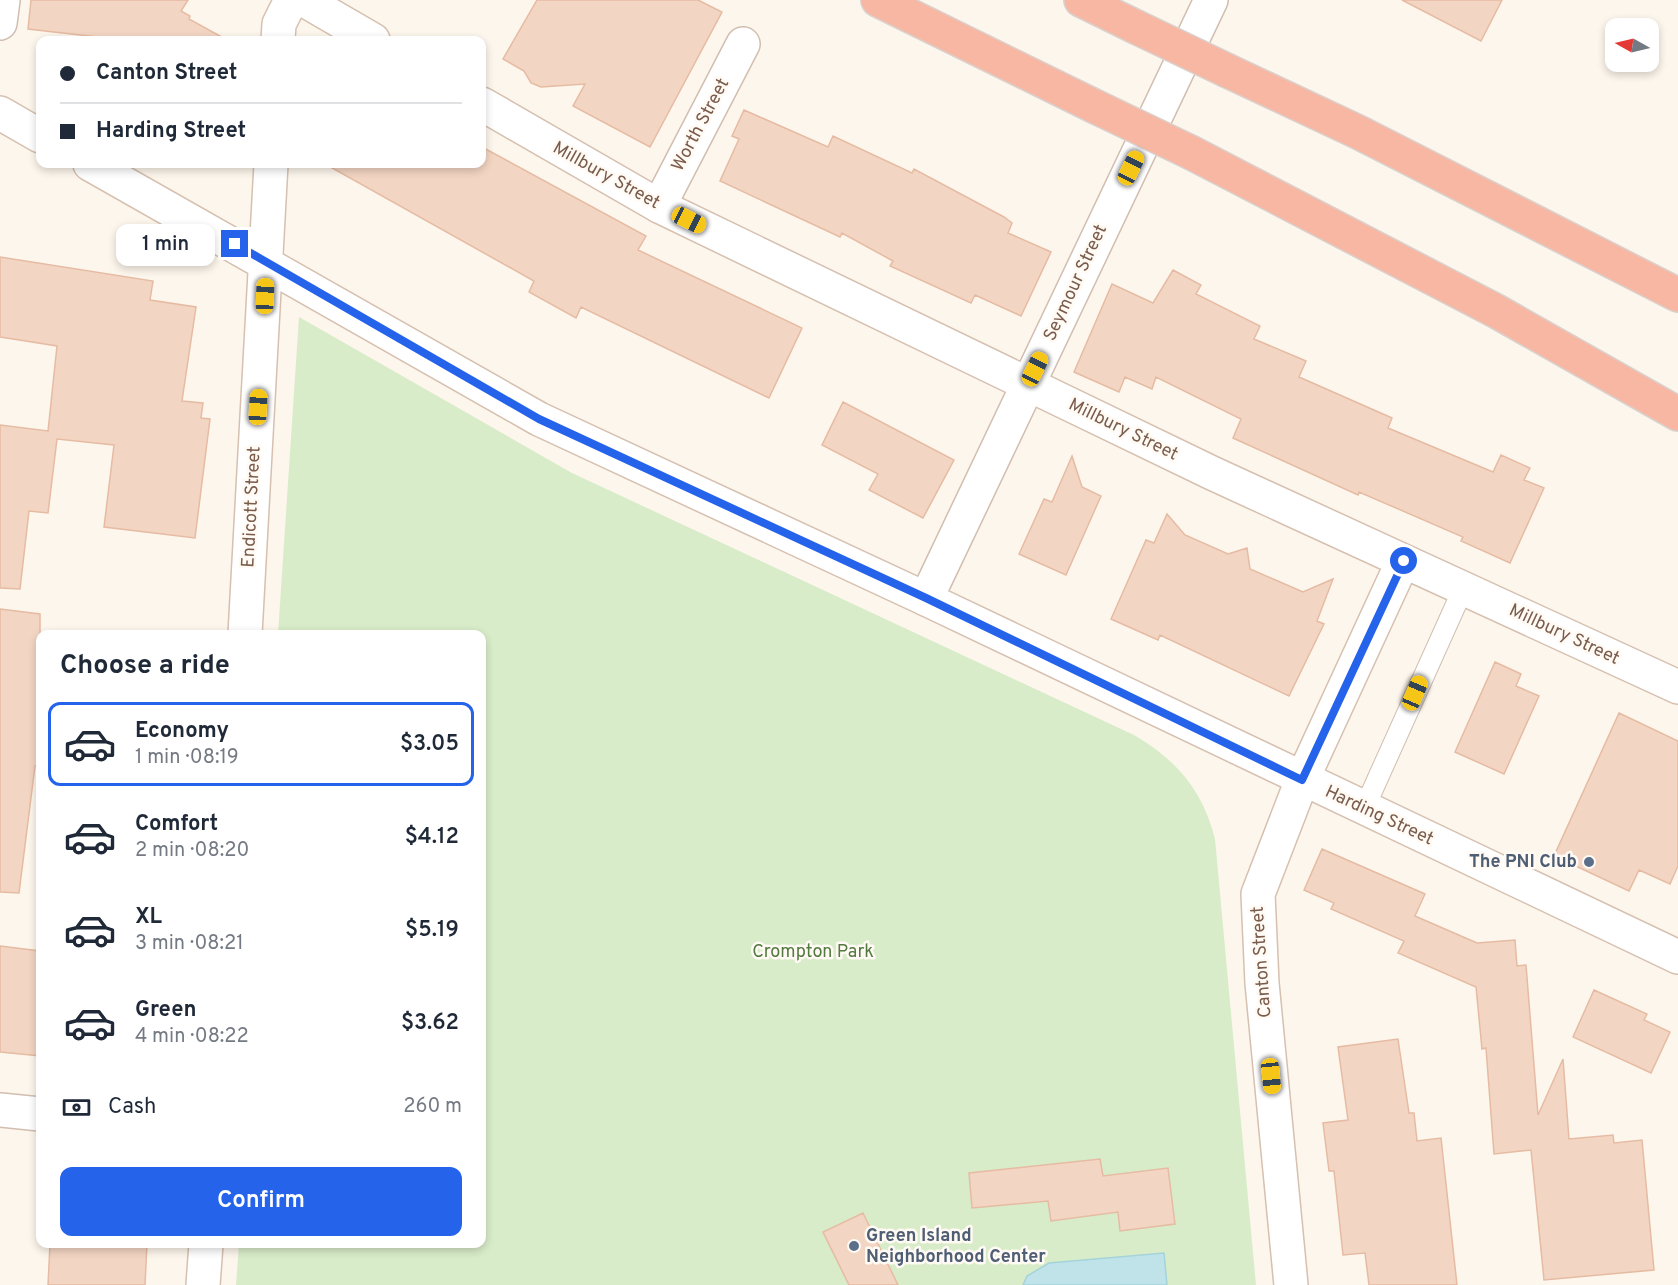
<!DOCTYPE html>
<html lang="en">
<head>
<meta charset="utf-8">
<style>
  body { margin:0; font-family:Overpass,sans-serif; background:#f6f6f7; color:#1f2937; height:100vh; display:flex; flex-direction:column; font-size:22px; white-space:nowrap }
  * { box-sizing:border-box; margin:0 }
  p { font-size:20px; color:#747a83 }
  .icon { flex:none; width:33px; height:33px; fill:none; stroke:currentColor; stroke-width:2; stroke-linecap:round; stroke-linejoin:round }
  .map { position:relative; flex:1; overflow:hidden }
  .drawer { position:absolute; left:36px; top:630px; width:450px; height:618px; display:flex; flex-direction:column; background:#fff; border-radius:12px; box-shadow:0 3px 9px #0003 }
  .drawer>* { flex:none }
  .banner { position:absolute; left:36px; top:36px; width:450px; height:132px; border-radius:12px; box-shadow:0 3px 9px #0003; display:grid; align-content:center; height:132px; padding:0 24px; background:#fff }
  .needle { width:39px; rotate:278deg }
  .buttons { position:absolute; left:1605px; top:18px; display:grid; gap:12px }
  .buttons a { display:grid; place-items:center; width:54px; height:54px; border-radius:12px; background:#fff; box-shadow:0 3px 9px #0003; font-size:30px }
  .end { position:absolute; width:27px; height:27px; margin:-14px; border:8px solid #2563eb; background:#fff; box-shadow:0 0 0 3px #fff }
  .from { border-radius:50% }
  .bubble { position:absolute; height:42px; border-radius:12px; background:#fff; box-shadow:0 3px 9px #0003; font-size:20px; font-weight:600; line-height:42px; text-align:center }
  .car { position:absolute; width:18px; height:36px; margin:-18px -9px; border-radius:8px; box-shadow:0 0 4px 2px #0007; background:linear-gradient(#f5c518 24%,#345 0 40%,#f5c518 0 76%,#345 0 86%,#f5c518 0) }
  .banner b { display:flex; align-items:center; gap:21px; height:57px; font-size:22px }
  .banner b+b { border-top:2px solid #e0e1e3 }
  .banner i { width:15px; height:15px; background:#1f2937 }
  ul { padding:0; list-style:none }
  li { display:flex; align-items:center; gap:18px; height:84px; margin:0 12px 9px; padding:0 12px; border:3px solid transparent; border-radius:12px }
  li div { flex:1 }
  li b { display:block; font-size:22px }
  li em { font-style:normal; font-weight:600 }
  li.current { border-color:#2563eb }
  li>.icon { width:54px; height:54px; stroke-width:1.5 }
  h2 { padding:0 24px; font-size:27px; line-height:72px }
  .pay { display:flex; align-items:center; gap:15px; height:66px; padding:0 24px; font-size:22px }
  .pay p { margin-inline-start:auto }
  .button { display:flex; gap:12px; margin-top:auto; padding:12px 24px }
  .button a { flex:1; height:69px; border-radius:12px; background:#2563eb; color:#fff; font-size:24px; font-weight:600; line-height:69px; text-align:center }
  .map>svg:first-child { display:block }
  .green { fill:#d8ecc9 }
  .water { fill:#bfe3e8; stroke:#a5d3da; stroke-width:1.5 }
  .building { fill:#f3d5c3; stroke:#e6bba3; stroke-width:1.5 }
  .lines { fill:none; stroke-linecap:round; stroke-linejoin:round }
  .lane-casing { stroke:#d1beb0; stroke-width:22 }
  .street-casing { stroke:#d1beb0; stroke-width:36 }
  .secondary-casing { stroke:#d6c0b0; stroke-width:36 }
  .highway-casing { stroke:#dad1cd; stroke-width:36 }
  .lane { stroke:#fff; stroke-width:20 }
  .street { stroke:#fff; stroke-width:33 }
  .secondary { stroke:#fff; stroke-width:33 }
  .highway { stroke:#f7b7a3; stroke-width:33 }
  .highway-bridge-casing { stroke:#dad1cd; stroke-width:36; stroke-linecap:butt }
  .highway-bridge { stroke:#f7b7a3; stroke-width:33 }
  .route { stroke:#2563eb; stroke-width:8 }
  .service-dot { fill:#5c6f8a; stroke:#fffaf3; stroke-width:2 }
  .labels { text-anchor:middle; dominant-baseline:central; stroke-width:5; stroke-linejoin:round; paint-order:stroke }
  .street-label { font-size:18px; fill:#7a5c4d; stroke:#fffaf3 }
  .service-label { font-size:18px; font-weight:bold; fill:#4e5e75; stroke:#fffaf3; text-anchor:end }
  .park-label { font-size:18px; fill:#537a41; stroke:#fffaf3 }
</style>
</head>
<body>
<div class="map">
<svg width="1678" height="1285" viewBox="0 0 1678 1285">
  <rect width="100%" height="100%" fill="#fdf6ec"/>
  <path class="green" d="M299 317 572 473 1134 735C1177 760 1203 791 1215 839L1256 1285H236L239 1244H482V634H278Z"/>
  <path class="water" d="M1164 1253 1167 1285H1023L1027 1276 1049 1263Z"/>
  <path class="building" d="M31 0H188L181 11 190 16 189 19 227 40H124L28 29Z
    M537 0H698L722 12 650 147 573 106 585 84 541 87 531 83 524 71 503 59Z
    M1402 0H1502L1481 41Z
    M744 110 828 147 833 136 912 173 914 169 1004 217 1012 223 1008 233 1051 252 1021 316 975 295 971 303 890 266 893 261 842 233 840 237 720 181 739 139 732 136Z
    M482 147 646 236 638 250 802 328 769 398 581 307 576 318 529 292 534 281 325 164H482Z
    M0 257 153 281 150 300 196 307 182 401 203 403 201 418 210 419 195 538 104 527 114 445 57 439 48 513 29 511 20 589 0 588V425L48 431 57 346 0 337Z
    M1173 270 1201 285 1196 294 1260 326 1254 339 1306 361 1299 377 1392 418 1388 428 1493 472 1501 455 1530 468 1524 480 1544 488 1510 563 1461 541 1463 537 1359 492 1358 495 1233 438 1241 419 1156 377 1152 389 1125 377 1119 392 1074 372 1112 284 1153 303Z
    M843 402 954 460 923 518 869 490 878 474 822 445Z
    M1072 456 1082 487 1101 496 1066 575 1019 554 1044 499 1052 502Z
    M1167 514 1185 535 1228 554 1247 548 1250 569 1303 592 1333 579 1317 621 1324 624 1289 696 1160 635 1158 640 1111 619 1146 540 1154 543Z
    M0 609 40 614V766H35L19 893 0 892Z
    M1495 662 1521 674 1516 686 1539 696 1504 774 1455 752Z
    M1619 713 1678 741V866L1670 884 1639 870 1629 891 1554 856Z
    M1322 849 1425 894 1415 916 1477 943 1515 940 1517 966 1526 965 1538 1115 1563 1059 1569 1139 1613 1135 1614 1143 1642 1140 1654 1270 1544 1280 1531 1150 1494 1154 1486 1048 1482 1049 1476 987 1398 953 1404 941 1331 909 1334 903 1304 890Z
    M0 946 40 951V1056L0 1052Z
    M1594 990 1647 1014 1644 1020 1670 1032 1651 1073 1573 1037Z
    M1398 1039 1409 1113H1414L1417 1141 1441 1138 1457 1285H1369L1365 1253 1343 1255 1334 1171H1329L1323 1123 1348 1120 1338 1047Z
    M1100 1159 1103 1176 1168 1168 1175 1224 1120 1231 1118 1212 1051 1221 1048 1201 972 1208 969 1173Z
    M863 1213 898 1285H849L823 1232Z
    M50 1244H147L145 1285H48Z"/>
  <g class="lines">
    <defs>
      <path id="lane" d="M1364 809 1463 589"/>
      <path id="street" d="M0 23 3 0
        M659 206 743 44
        M926 599 1211 0
        M0 1110 40 1114"/>
      <path id="secondary" d="M304 0 373 40
        M278 40 279 24 291 0
        M482 104 659 206 1212 473 1678 687
        M0 113 40 136
        M90 164 539 419 926 599 1678 957
        M245 634 271 164
        M203 1285 206 1244
        M1291 1285 1262 983 1258 894 1302 780 1403 561"/>
      <path id="highway" d="M878 0 1094 106
        M1081 0 1134 26
        M1228 71 1358 132 1678 295
        M1192 153 1496 311 1678 414"/>
    </defs>
    <use href="#lane" class="lane-casing"/>
    <use href="#street" class="street-casing"/>
    <use href="#secondary" class="secondary-casing"/>
    <use href="#highway" class="highway-casing"/>
    <use href="#lane" class="lane"/>
    <use href="#street" class="street"/>
    <use href="#secondary" class="secondary"/>
    <use href="#highway" class="highway"/>
    <defs>
      <path id="highway-bridge" d="M1134 26 1228 71
        M1094 106 1192 153"/>
    </defs>
    <use href="#highway-bridge" class="highway-bridge-casing"/>
    <use href="#highway-bridge" class="highway-bridge"/>
  </g>
  <g class="lines">
    <path class="route" d="M235 244 539 419 926 598 1302 780 1404 561"/>
  </g>
  <g class="service-dot">
    <circle cx="1589" cy="862" r="6"/>
    <circle cx="854" cy="1246" r="6"/>
  </g>
  <g class="labels">
    <g class="street-label">
      <text transform="translate(701 125) rotate(-62)">Worth Street</text>
      <text transform="translate(606 176) rotate(29)">Millbury Street</text>
      <text transform="translate(1076 283) rotate(-65)">Seymour Street</text>
      <text transform="translate(1123 430) rotate(26)">Millbury Street</text>
      <text transform="translate(252 507) rotate(-87)">Endicott Street</text>
      <text transform="translate(1564 635) rotate(25)">Millbury Street</text>
      <text transform="translate(1379 816) rotate(25)">Harding Street</text>
      <text transform="translate(1262 962) rotate(-94)">Canton Street</text>
    </g>
    <g class="service-label">
      <text x="1577" y="862">The PNI Club</text>
      <text x="866" y="1236" text-anchor="start">Green Island<tspan x="866" dy="21">Neighborhood Center</tspan></text>
    </g>
    <g class="park-label">
      <text x="813" y="952">Crompton Park</text>
    </g>
  </g>
</svg>
<div class="buttons">
<a><svg class="needle" viewBox="-14 -14 28 28"><path d="M0-13l5 13h-10z" fill="#e53935"/><path d="M0 13l5-13h-10z" fill="#747a83"/></svg></a>
</div>
<i class="end from" style="left:1404px;top:561px"></i>
<i class="end" style="left:235px;top:244px"></i>
<div class="bubble" style="left:116px;top:224px;width:99px">1 min</div>
<i class="car" style="left:1131px;top:168px;rotate:26deg"></i>
<i class="car" style="left:689px;top:220px;rotate:116deg"></i>
<i class="car" style="left:265px;top:296px;rotate:2deg"></i>
<i class="car" style="left:1035px;top:369px;rotate:26deg"></i>
<i class="car" style="left:258px;top:407px;rotate:3deg"></i>
<i class="car" style="left:1415px;top:693px;rotate:23deg"></i>
<i class="car" style="left:1271px;top:1076px;rotate:174deg"></i>
<div class="banner">
<b><i class="from"></i>Canton Street</b>
<b><i></i>Harding Street</b>
</div>
<section class="drawer">
<h2>Choose a ride</h2>
<ul>
<li class="current"><svg class="icon" aria-label="car" viewBox="0 0 24 24"><path d="M5 17H2v-5l4-1 3-4h7l3 4 3 1v5h-3M9 17h6M6 11h13"/><circle cx="7" cy="17" r="2"/><circle cx="17" cy="17" r="2"/></svg><div><b>Economy</b><p>1 min · 08:19</p></div><em>$3.05</em></li>
<li><svg class="icon" aria-label="car" viewBox="0 0 24 24"><path d="M5 17H2v-5l4-1 3-4h7l3 4 3 1v5h-3M9 17h6M6 11h13"/><circle cx="7" cy="17" r="2"/><circle cx="17" cy="17" r="2"/></svg><div><b>Comfort</b><p>2 min · 08:20</p></div><em>$4.12</em></li>
<li><svg class="icon" aria-label="car" viewBox="0 0 24 24"><path d="M5 17H2v-5l4-1 3-4h7l3 4 3 1v5h-3M9 17h6M6 11h13"/><circle cx="7" cy="17" r="2"/><circle cx="17" cy="17" r="2"/></svg><div><b>XL</b><p>3 min · 08:21</p></div><em>$5.19</em></li>
<li><svg class="icon" aria-label="car" viewBox="0 0 24 24"><path d="M5 17H2v-5l4-1 3-4h7l3 4 3 1v5h-3M9 17h6M6 11h13"/><circle cx="7" cy="17" r="2"/><circle cx="17" cy="17" r="2"/></svg><div><b>Green</b><p>4 min · 08:22</p></div><em>$3.62</em></li>
</ul>
<div class="pay"><svg class="icon" aria-label="cash" viewBox="0 0 24 24"><path d="M3 7h18v10H3z"/><circle cx="12" cy="12" r="2"/></svg>Cash<p>260 m</p></div>
<div class="button"><a>Confirm</a></div>
</section>
</div>
</body>
</html>
